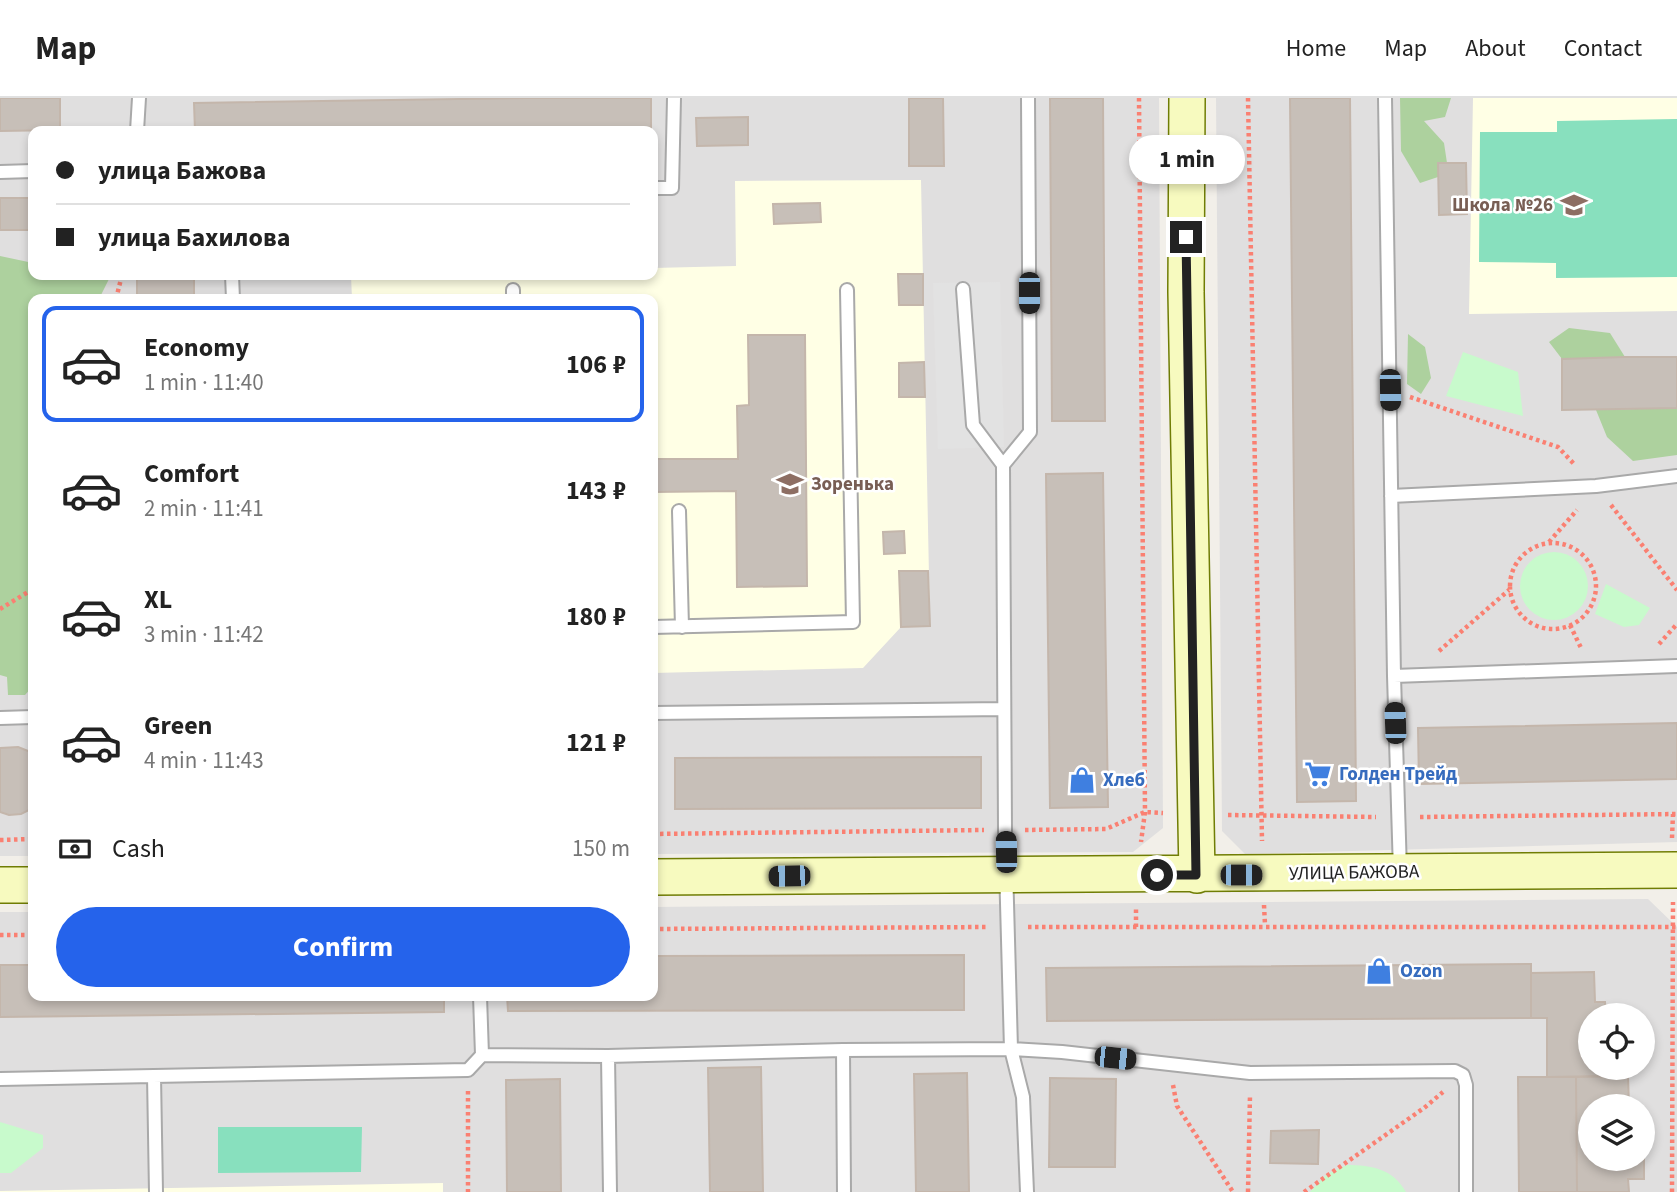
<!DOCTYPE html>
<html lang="en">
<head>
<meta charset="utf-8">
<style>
  body { margin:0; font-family:"Source Sans 3",sans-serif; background:#f2f2f2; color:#222; height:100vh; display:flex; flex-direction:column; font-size:26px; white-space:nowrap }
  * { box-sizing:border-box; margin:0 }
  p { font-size:23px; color:#767676 }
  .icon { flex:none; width:38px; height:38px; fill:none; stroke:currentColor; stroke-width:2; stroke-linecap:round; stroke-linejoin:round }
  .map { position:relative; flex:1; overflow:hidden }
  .side { position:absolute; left:28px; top:196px; width:630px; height:707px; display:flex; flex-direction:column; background:#fff; border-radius:14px; box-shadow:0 4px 10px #0003 }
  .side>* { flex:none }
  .hud { position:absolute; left:28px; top:28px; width:630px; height:154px; border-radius:14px; box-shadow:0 4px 10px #0003; display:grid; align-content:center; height:154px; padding:0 28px; background:#fff }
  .controls { position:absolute; left:1578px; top:905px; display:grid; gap:14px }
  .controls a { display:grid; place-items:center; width:77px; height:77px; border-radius:50%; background:#fff; box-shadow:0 4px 10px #0003; font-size:35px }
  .end { position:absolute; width:32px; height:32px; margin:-16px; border:9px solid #222; background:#fff; box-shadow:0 0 0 4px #fff }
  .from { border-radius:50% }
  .bubble { position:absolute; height:49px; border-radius:24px; background:#fff; box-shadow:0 4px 10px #0003; font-size:23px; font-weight:700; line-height:49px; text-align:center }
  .car { position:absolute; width:21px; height:42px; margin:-21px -10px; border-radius:9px; box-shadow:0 0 5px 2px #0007; background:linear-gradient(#222 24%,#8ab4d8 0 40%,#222 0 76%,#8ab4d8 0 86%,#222 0) }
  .hud b { display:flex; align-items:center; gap:24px; height:66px; font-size:26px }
  .hud b+b { border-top:2px solid #e0e0e0 }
  .hud i { width:18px; height:18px; background:#222 }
  ul { padding:12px 0 0; list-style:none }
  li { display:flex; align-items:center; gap:21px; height:116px; margin:0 14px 10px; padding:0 14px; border:4px solid transparent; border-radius:14px }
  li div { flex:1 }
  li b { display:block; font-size:26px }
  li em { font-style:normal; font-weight:700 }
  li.selected { border-color:#2563eb }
  li>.icon { width:63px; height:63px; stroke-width:1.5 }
  .pay { display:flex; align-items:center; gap:18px; height:77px; padding:0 28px; font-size:26px }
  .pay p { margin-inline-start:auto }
  .cta { display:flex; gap:14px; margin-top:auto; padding:14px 28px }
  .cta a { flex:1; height:80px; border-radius:42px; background:#2563eb; color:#fff; font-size:28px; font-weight:700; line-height:80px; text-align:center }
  header { display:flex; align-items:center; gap:42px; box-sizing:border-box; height:98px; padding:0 35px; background:#fff; border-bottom:2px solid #e0e0e0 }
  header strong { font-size:33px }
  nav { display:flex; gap:38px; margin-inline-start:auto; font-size:24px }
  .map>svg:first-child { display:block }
  .residential { fill:#e0dfdf; fill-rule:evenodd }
  .education { fill:#ffffe5 }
  .forest { fill:#add19e }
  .park { fill:#c8facc }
  .pitch { fill:#88e0be }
  .parking { fill:#e2e2e2 }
  .building { fill:#c7bfb8; stroke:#c4b6ab; stroke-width:2 }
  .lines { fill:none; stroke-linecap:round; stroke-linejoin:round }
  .lane-casing { stroke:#a9a9a9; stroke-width:16 }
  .secondary-casing { stroke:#707d05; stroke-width:38 }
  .path { stroke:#fa8072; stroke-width:4.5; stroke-dasharray:3.5 3.5; stroke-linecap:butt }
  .lane { stroke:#fff; stroke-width:12 }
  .secondary { stroke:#f7fabf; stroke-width:35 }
  .route { stroke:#222; stroke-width:9 }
  .labels { text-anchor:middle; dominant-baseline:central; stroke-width:5; stroke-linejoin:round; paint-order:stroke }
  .education-label { font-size:19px; font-weight:bold; fill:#785e54; stroke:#fff; text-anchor:end }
  .shop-label { font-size:19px; font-weight:bold; fill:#366cbe; stroke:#fff; text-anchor:start }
  .street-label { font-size:19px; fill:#222; stroke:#fff }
</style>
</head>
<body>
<header>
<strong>Map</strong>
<nav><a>Home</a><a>Map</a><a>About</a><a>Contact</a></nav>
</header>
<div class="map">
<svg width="1677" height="1094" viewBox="0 0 1677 1094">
  <rect width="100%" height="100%" fill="#f2efe9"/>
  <path class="residential" d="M0 0H1159L1163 730 1133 754 653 756V201H33V758H0ZM33 33H653V177H33Z
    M1216 0H1677V744L1245 756 1222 733Z
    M1648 801 1677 829V1094H0V814H33V898H653V809ZM1591 917H1643V970H1591ZM1591 1008H1643V1060H1591Z"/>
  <path class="education" d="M1473 0H1677V213L1469 216Z
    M921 82 930 528 901 529 863 570 653 575V201H352L351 177H653V170L736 168 735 83Z
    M443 1085V1094H0V1093Z"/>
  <path class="forest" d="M1400 0H1451L1445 19 1424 23 1444 45 1447 65 1438 66V79L1420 85 1401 53Z
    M0 158 33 165V177H111L99 201H33V588L25 597H8L7 579 0 577Z
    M1569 230 1610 235 1625 259 1562 261 1549 244Z
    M1408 236 1425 249 1431 280 1421 296 1407 286Z
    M1677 310V357L1633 363 1607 339 1596 312Z"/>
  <path class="park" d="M1463 254 1518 274 1523 318 1446 298Z
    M1520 488a34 34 0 1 1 68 0a34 34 0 1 1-68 0Z
    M1606 486 1650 510 1639 527 1624 529 1595 516Z
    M0 1024 43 1037V1050L11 1075H0Z
    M1347 1067C1372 1067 1393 1071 1406 1094H1310L1327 1076Z"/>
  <path class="pitch" d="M1677 21V179L1556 180V165L1479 164 1480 34H1557V23Z
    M218 1029H362L361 1074 218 1075Z"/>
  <path class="parking" d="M1000 184 1004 349 938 351 933 185Z"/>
  <path class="building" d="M0 0H60V32L0 33Z
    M526 0H651V33H195L194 5Z
    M909 0H943L944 68H909Z
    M1050 0H1103L1105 323H1052Z
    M1290 0H1350L1356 703 1297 704Z
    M748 19V47L697 48 696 20Z
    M1438 65H1466L1467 116 1439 117Z
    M0 100H33V132H0Z
    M820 105 821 124 774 126 773 106Z
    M898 176H923V207H899Z
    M137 177H194V201H137Z
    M409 198H435V201H409Z
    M748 237H805L807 488 737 489 736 393 653 394V361H738L737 308 749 307Z
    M1625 259H1677V310L1562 312V261Z
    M924 264 925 299H899V265Z
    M1103 375 1108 709 1050 710 1046 376Z
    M904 433 905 455 884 456 883 434Z
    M899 473H928L930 528 901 529Z
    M1677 625V681L1419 686 1418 630Z
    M18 649 33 655V710L21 716 9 717 0 714V650Z
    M981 659V710L675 711V660Z
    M964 857V912L508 913 507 898H653V858Z
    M1531 866V920L1047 923 1046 870Z
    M0 867H33V898H444V914L0 919Z
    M1594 874 1595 904H1605L1606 917H1591V970H1606V978L1547 979V920H1531V875Z
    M761 969 763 1094H710L708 970Z
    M967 975 969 1094H916L914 976Z
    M1628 978 1629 1008H1591V1060H1643L1644 1055V1081H1628L1629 1094H1577L1576 979Z
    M1518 979H1576L1577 1094H1519Z
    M1050 980 1116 981 1115 1069H1049Z
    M560 981 561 1094H507L506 982Z
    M1319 1032 1318 1066 1270 1065 1271 1033Z"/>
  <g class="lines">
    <defs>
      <path id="lane" d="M1385 0 1394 578 1400 773
        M137 33 139 0
        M0 74 33 73
        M653 90H672L674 0
        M232 177 233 201
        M963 191 973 327 1003 367
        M513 192V201
        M1391 398 1596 388 1677 378
        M679 413 682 529
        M653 529 853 524 847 192
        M1394 578 1677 568
        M653 615 1004 611
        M0 620 33 619
        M480 898 482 957
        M843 952 844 1094
        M608 958 610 1094
        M154 978 156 1094
        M0 981 468 972 482 957 608 958 843 952 1011 951 1062 954 1250 975 1455 973 1463 977 1466 987V1094
        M1027 1094 1023 999 1011 951 1005 732 1003 367 1030 334 1028 0"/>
      <path id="secondary" d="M1187 0 1186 194 1197 777
        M653 779 1677 772
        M0 787H33"/>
    </defs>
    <use href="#lane" class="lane-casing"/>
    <use href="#secondary" class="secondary-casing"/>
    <path class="path" d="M1139 0 1145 714 1141 744
      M1248 0 1262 743
      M116 201 122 177
      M1410 299 1558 349 1575 367
      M1611 407 1677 492
      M1549 444 1577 412
      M1510 488a43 43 0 1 1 86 0a43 43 0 1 1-86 0Z
      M0 511 33 491
      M1570 527 1582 552
      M1659 546 1677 526
      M1439 553 1509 492
      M1228 717 1376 719
      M1420 719 1677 716
      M1025 732 1106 731 1145 714 1163 715
      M653 736 984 732
      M1672 740 1673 716
      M0 742 33 741
      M1264 807 1265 827
      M1028 829H1677
      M1136 829V809
      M653 831 988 829
      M0 837H33
      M1173 987 1177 1008 1233 1094
      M468 993V1094
      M1248 1094 1250 997
      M1304 1094 1424 1010 1443 994
      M1672 1094 1673 804"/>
    <use href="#lane" class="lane"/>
    <use href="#secondary" class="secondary"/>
  </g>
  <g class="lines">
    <path class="route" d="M1157 777H1196L1186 139"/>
  </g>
  <defs>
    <symbol id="school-bare" viewBox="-9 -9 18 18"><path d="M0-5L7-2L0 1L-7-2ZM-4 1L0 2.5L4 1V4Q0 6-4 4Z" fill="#8d6e63" stroke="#fff" stroke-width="2.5" paint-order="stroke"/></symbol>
    <symbol id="supermarket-bare" viewBox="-9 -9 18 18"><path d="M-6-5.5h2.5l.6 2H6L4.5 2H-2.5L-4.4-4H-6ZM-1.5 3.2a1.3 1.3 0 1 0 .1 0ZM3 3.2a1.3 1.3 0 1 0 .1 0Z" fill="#3f7fe0" stroke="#fff" stroke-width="2.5" paint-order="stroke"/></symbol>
    <symbol id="shop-bare" viewBox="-9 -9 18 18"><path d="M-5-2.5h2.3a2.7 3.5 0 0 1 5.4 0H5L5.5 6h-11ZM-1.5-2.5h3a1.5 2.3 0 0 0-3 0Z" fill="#3f7fe0" stroke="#fff" stroke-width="2.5" paint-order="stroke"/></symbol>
  </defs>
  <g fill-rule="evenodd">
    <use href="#school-bare" x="1555" y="88" width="38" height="38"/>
    <use href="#school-bare" x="771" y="367" width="38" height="38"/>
    <use href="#supermarket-bare" x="1299" y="657" width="38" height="38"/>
    <use href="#shop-bare" x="1063" y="663" width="38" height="38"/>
    <use href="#shop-bare" x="1360" y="854" width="38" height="38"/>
  </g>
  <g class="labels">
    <g class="education-label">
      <text x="1553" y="107">Школа №26</text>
      <text x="811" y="386" text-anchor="start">Зоренька</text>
    </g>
    <g class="shop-label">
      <text x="1339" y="676">Голден Трейд</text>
      <text x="1103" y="682">Хлеб</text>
      <text x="1400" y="873">Ozon</text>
    </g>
    <g class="street-label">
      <text transform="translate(1354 775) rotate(-1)">УЛИЦА БАЖОВА</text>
    </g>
  </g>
</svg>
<div class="controls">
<a><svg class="icon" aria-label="locate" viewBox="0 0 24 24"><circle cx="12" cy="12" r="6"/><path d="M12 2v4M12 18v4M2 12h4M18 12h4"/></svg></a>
<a><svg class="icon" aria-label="layers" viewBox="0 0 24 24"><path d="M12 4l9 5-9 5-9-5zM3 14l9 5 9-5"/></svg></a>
</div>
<i class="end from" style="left:1157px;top:777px"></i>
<i class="end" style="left:1186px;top:139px"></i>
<div class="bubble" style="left:1129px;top:37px;width:116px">1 min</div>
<i class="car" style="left:1029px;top:195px;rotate:180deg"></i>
<i class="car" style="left:1390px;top:292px;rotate:179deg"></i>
<i class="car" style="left:1395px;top:625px;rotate:358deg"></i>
<i class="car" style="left:1006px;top:754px;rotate:359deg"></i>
<i class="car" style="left:1241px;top:777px;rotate:90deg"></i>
<i class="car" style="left:789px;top:778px;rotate:269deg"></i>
<i class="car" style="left:1115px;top:960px;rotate:96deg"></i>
<div class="hud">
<b><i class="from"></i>улица Бажова</b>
<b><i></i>улица Бахилова</b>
</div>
<section class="side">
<ul>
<li class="selected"><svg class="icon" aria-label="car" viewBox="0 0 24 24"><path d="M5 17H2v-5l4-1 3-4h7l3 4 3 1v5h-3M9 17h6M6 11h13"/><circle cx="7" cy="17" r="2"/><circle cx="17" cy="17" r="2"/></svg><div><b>Economy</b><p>1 min · 11:40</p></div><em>106 ₽</em></li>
<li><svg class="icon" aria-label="car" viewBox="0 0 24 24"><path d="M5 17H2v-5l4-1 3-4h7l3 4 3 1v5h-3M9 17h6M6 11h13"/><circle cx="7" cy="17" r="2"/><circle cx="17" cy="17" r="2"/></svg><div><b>Comfort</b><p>2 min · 11:41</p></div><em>143 ₽</em></li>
<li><svg class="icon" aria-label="car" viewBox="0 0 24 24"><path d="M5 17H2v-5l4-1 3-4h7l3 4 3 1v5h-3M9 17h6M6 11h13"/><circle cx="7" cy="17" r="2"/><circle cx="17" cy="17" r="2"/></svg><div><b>XL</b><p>3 min · 11:42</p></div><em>180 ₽</em></li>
<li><svg class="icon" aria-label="car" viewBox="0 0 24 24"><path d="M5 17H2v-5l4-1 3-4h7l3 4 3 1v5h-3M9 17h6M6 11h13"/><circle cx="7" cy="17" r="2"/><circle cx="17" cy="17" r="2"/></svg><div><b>Green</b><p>4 min · 11:43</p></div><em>121 ₽</em></li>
</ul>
<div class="pay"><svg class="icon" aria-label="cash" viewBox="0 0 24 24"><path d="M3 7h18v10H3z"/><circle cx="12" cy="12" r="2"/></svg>Cash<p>150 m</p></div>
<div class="cta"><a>Confirm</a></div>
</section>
</div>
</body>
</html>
